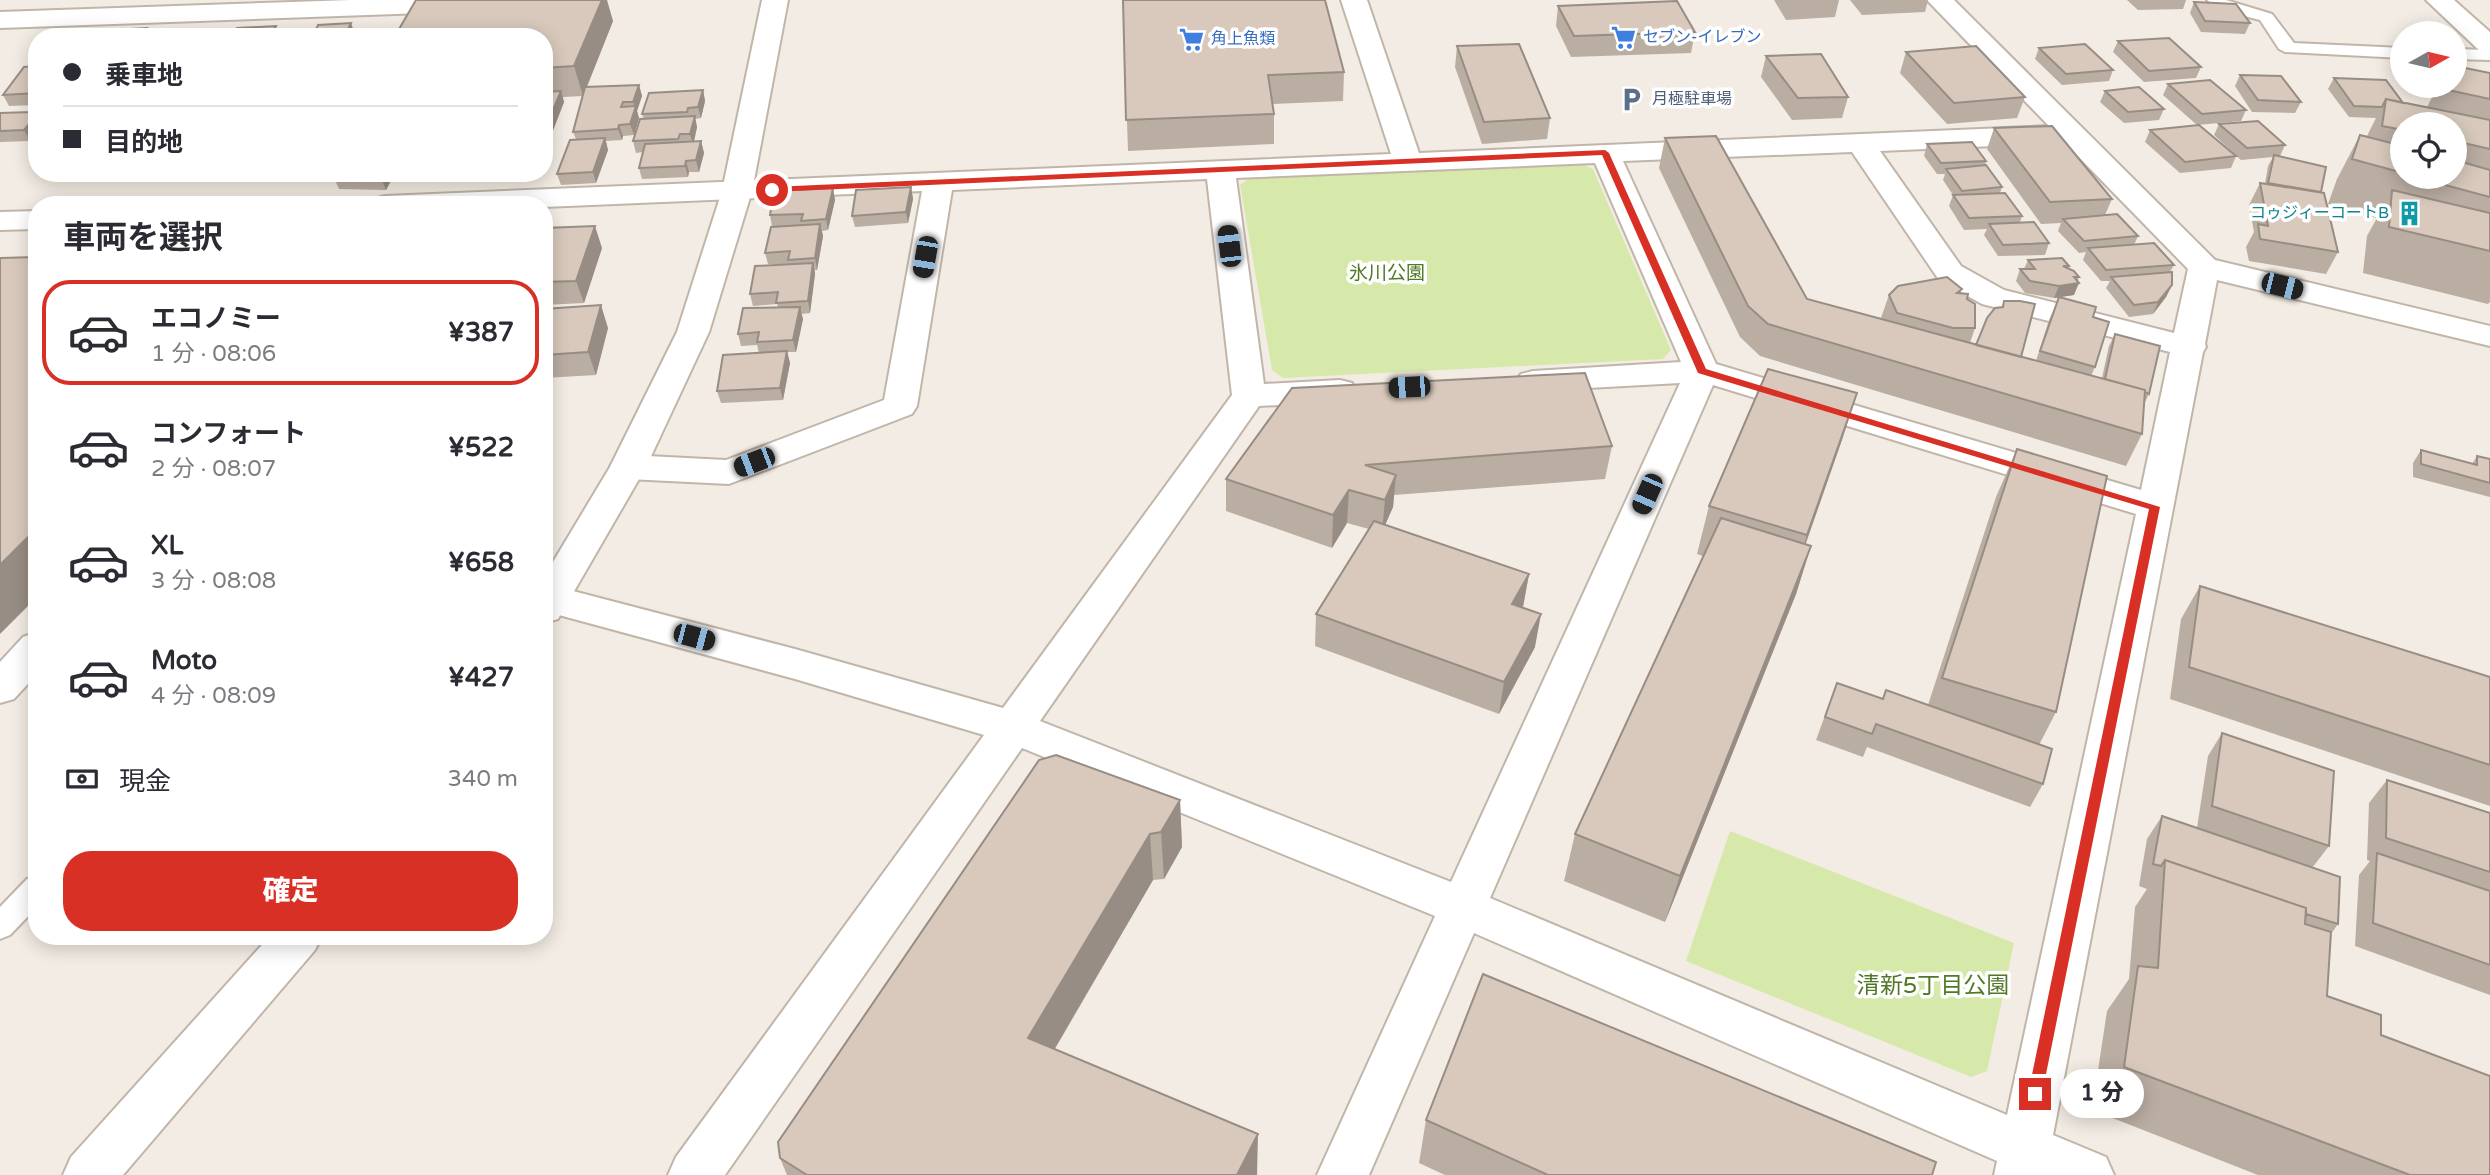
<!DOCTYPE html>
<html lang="ja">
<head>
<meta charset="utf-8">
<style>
  body { margin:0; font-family:"Varela Round","Noto Sans JP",sans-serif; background:#f7f7f7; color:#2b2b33; height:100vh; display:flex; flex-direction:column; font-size:26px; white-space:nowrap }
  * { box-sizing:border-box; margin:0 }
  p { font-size:23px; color:#7c7c81 }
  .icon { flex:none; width:38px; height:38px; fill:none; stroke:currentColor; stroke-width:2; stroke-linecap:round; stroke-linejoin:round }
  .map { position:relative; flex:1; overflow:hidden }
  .drawer { position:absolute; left:28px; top:196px; width:525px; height:749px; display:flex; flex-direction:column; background:#fff; border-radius:28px; box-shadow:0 4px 18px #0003 }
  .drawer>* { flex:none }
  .guide { position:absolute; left:28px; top:28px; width:525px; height:154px; border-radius:28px; box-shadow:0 4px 18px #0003; display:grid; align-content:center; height:154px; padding:0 35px; background:#fff }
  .needle { width:46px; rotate:82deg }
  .tools { position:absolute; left:2390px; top:21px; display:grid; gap:14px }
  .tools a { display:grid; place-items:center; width:77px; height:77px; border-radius:50%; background:#fff; box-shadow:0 4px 18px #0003; font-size:35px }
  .end { position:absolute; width:32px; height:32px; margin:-16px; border:9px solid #d93025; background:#fff; box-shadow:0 0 0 4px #fff }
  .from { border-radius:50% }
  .bubble { position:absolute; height:49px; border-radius:24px; background:#fff; box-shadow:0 4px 18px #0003; font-size:23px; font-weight:800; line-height:49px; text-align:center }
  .car { position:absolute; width:21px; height:42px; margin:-21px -10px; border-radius:9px; box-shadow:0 0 5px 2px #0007; background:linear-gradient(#222 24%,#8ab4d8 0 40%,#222 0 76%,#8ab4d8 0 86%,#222 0) }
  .guide b { display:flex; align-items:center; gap:24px; height:66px; font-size:26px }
  .guide b+b { border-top:2px solid #e1e1e2 }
  .guide i { width:18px; height:18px; background:#2b2b33 }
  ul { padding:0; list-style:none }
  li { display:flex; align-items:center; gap:21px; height:105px; margin:0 14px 10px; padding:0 21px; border:4px solid transparent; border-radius:28px }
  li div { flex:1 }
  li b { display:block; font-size:26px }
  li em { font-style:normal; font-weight:800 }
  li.active { border-color:#d93025 }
  li>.icon { width:63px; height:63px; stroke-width:1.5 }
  h2 { padding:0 35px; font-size:32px; line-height:84px }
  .pay { display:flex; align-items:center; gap:18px; height:77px; padding:0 35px; font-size:26px }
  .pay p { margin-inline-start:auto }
  .cta { display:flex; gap:14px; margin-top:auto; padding:14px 35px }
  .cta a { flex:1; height:80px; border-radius:28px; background:#d93025; color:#fff; font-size:28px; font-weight:800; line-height:80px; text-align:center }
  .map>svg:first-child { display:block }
  .green { fill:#d6e9aa }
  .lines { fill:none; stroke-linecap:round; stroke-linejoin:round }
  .service-casing { stroke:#c1b5a9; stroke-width:4 }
  .minor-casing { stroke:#c1b5a9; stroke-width:4 }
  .tertiary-casing { stroke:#c1b5a9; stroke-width:4 }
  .service { fill:#fff; fill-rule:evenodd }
  .minor { fill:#fff; fill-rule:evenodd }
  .tertiary { fill:#fff; fill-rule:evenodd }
  .wall { fill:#baada2; fill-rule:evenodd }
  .shaded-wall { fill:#978d84 }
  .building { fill:#d8c9bc; stroke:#978d84; stroke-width:2 }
  .route { fill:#d93025 }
  .labels { text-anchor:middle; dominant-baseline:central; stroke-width:7; stroke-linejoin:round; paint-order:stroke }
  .far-shop-label { font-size:16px; fill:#366cbe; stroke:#fff; text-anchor:start }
  .far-service-label { font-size:16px; fill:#4e5e75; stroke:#fff; text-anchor:start }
  .far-culture-label { font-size:16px; fill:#0d838f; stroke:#fff; text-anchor:end }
  .park-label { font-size:19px; fill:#507825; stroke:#fff }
  .near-park-label { font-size:23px; fill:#507825; stroke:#fff }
</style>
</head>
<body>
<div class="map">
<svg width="2490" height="1175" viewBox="0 0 2490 1175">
  <rect width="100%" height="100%" fill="#f3ece4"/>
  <path class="green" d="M1581 164 1593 169 1671 350 1663 359 1283 378 1272 370 1240 185 1250 178Z
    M1730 831 2014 943 1987 1071 1971 1077 1686 961Z"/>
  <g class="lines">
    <defs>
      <path id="service" d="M2207 0H2226L2272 14 2294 43 2403 48V58L2285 52 2279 49 2260 20 2220 10Z
        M2455 49 2490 50V60L2455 59Z
        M37 876V907L10 935 0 939V907L27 879Z"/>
      <path id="minor" d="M1341 0H1367L1419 153 2049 126 1927 0H1954L2215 260 2490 326V346L2217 280 2205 344 2206 347 2203 352 2053 1135 2106 1157 2114 1175H1994L1997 1161 1474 933 1369 1175H1317L1435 916 1022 748 725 1175H668L676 1157 984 735 795 679 544 611V587L550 585 795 649 1003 708 1232 395 1207 179 952 190 917 406 912 414 729 484 628 479 615 475 610 467 615 459 628 455 726 460 884 400 922 191 544 207V205H370L374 199 385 196 1391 154ZM2065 143 2188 269 2174 333 2004 290 1961 266 1880 151ZM1852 152 1939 280 1982 304 2170 352 2141 490 1716 364 1623 161ZM1595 163 1681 362 1533 371 1521 374 1516 381 1521 388 1533 391 1680 383 1451 882 1040 721 1259 406 1340 402 1352 399 1357 391 1352 383 1340 380 1264 384 1236 178ZM1713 385 2136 514 2007 1115 1490 898Z
        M2426 0H2454L2490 32V54L2481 52Z
        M37 211V229L0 230V212Z
        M37 632V674L14 699 0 703V662L23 637Z"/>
      <path id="tertiary" d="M351 0H578L574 5 565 8 0 28V12Z
        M762 0H788L752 191 709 332 646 467 558 619 544 623V577L610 467 677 332 722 191Z
        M270 936H322L315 950 123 1175H63L71 1157Z"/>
    </defs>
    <use href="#service" class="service-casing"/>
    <use href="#minor" class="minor-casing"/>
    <use href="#tertiary" class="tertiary-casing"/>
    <use href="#service" class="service"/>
    <use href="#minor" class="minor"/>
    <use href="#tertiary" class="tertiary"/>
  </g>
  <path class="wall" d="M1123 0 1344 72 1343 101 1273 104 1274 114V144L1128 151Z
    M1774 0H1839L1835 17 1786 20Z
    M1850 0H1928L1925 12 1862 15Z
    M2127 0H2186L2183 9 2138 10Z
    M2194 2 2250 23 2245 34 2201 32 2190 13Z
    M1558 6 1695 32 1691 53 1571 57 1556 26Z
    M613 21 587 87 639 85 642 96 637 111 639 118 634 135 623 136 622 140 606 141 608 150 596 183 561 185 557 174 576 139 573 132 583 96 563 97 564 102 552 133 544 134V37H395Z
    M2118 41 2201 67 2196 78 2144 82 2113 52Z
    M1457 46 1550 118 1547 139 1482 144 1455 67Z
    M2039 48 2113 70 2109 81 2062 85 2035 59Z
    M1906 52 2025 97 2017 118 1947 124 1900 73Z
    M1766 56 1848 97 1842 118 1792 120 1761 77Z
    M37 66V134L30 141 0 142V113L31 112 36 105 9 106 3 95Z
    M2490 73V302L2488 304 2363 273 2367 236 2377 218 2328 204 2337 179 2360 135 2367 136 2376 118 2349 117 2328 89 2334 78 2403 103 2427 107 2438 86H2455ZM2403 124H2455V177H2403Z
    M2240 75 2301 102 2295 113 2252 112 2235 86Z
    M2168 84 2246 110 2241 121 2197 125 2163 95Z
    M703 90 705 101 701 118 695 119 697 127 694 142 701 141 704 153 699 172H689L688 177 642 179 639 168 643 152 636 153 633 141 644 119 642 114Z
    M2105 91 2164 109 2159 120 2124 123 2100 102Z
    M2219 124 2285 145 2280 156 2321 192 2338 252 2326 274 2249 261 2246 247 2254 232 2249 205 2260 183 2265 184 2268 166 2273 157 2241 160 2214 135Z
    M1994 128 2112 199 2105 215 2138 236 2134 245 2174 265 2170 272 2172 285 2166 297 2153 314 2129 317 2106 288 2110 281H2101L2083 260 2086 252 2079 253 2058 231 2061 223 2041 224 1987 149Z
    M2150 130 2236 156 2231 168 2180 173 2145 142Z
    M1665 138 1807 299 1882 320 1881 318 1889 295 1962 289 1960 293 1967 299 1975 328 1970 343 1976 345 2001 308 2004 301 2021 357 2036 361 2049 320 2059 298H2054L2025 293 2016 281 2020 269H2024L2028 260 2069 266 2068 268 2079 277 2074 295 2060 297 2093 317 2095 367 2091 376 2102 378 2109 346 2115 334 2149 394 2144 404 2142 434 2126 466 1760 356 1740 337 1659 168Z
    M1927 144 1986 161 1985 166 2002 187 2000 193 2022 216 2020 222 2049 243 2045 255 1998 256 1984 235 1987 229 1964 230 1949 206 1953 195 1943 180 1945 174H1937L1924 156Z
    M141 173H319L145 181Z
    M332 173H395L386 190 339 189Z
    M911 187 913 199 908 223 855 227 852 216Z
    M833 188 835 200 828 230 822 231 823 236 817 270H815V274L810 313 801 314 803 319 796 352H787L790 363 783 400 721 403 717 391 759 353 757 345 741 346 738 334 778 307 777 304 753 306 750 294 789 264H768L765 253 772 226 770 215Z
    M544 228 602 248 584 303 544 305Z
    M544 309 608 328 596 375 544 378Z
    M1292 388 1612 446 1605 479 1394 495 1393 507 1385 525 1529 574 1523 608 1535 647 1499 714 1315 646 1316 614 1369 529 1347 523 1332 548 1226 511V479Z
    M1857 393 1805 544 1811 546 1796 594 1665 922 1564 881 1575 834 1703 556 1697 554 1709 506Z
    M2017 449 2056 712 2039 745 2043 784 2030 807 1867 747 1863 757 1816 740 1837 683 1883 699 1928 705 1996 497Z
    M2421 450 2472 464 2477 456 2490 459V457V497L2413 477V463Z
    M2200 586 2490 677V806L2170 699 2181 619Z
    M2222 733 2329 846 2312 868 2338 924 2331 934 2327 996 2381 1035 2490 1175H2258L2092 1110 2107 1011 2129 979 2135 907 2147 889 2139 886 2147 839 2162 816 2197 828 2208 756Z
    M2387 780 2490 813V995L2355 946 2359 875 2370 861 2367 860 2369 803Z
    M1180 800 1182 847 1164 879 1153 880 1055 1049 1257 1175H787L780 1158Z
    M1426 1120 1932 1175H1445L1419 1163Z"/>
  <path class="shaded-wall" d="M602 0H607L613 21 583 96 574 66Z
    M351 23 355 34 354 37H344Z
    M276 26 280 37H269Z
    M147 28 152 37H142Z
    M213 30 217 37H208Z
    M639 85 642 96 637 111 639 118 634 135 630 124 635 108 633 102Z
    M703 90 705 101 701 118 698 107Z
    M561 91 564 102 552 133 548 122Z
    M695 116 697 127 693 145 690 134Z
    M34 118 37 123V134L30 141 24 130Z
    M619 125 623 136 622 140 618 129Z
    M605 138 608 150 596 183 593 172Z
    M701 141 704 153 699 172 696 160Z
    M686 161 689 172 688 177 685 166Z
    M379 173H395L386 190Z
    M911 187 913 199 908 223 906 212Z
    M833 188 835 200 828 230 826 219Z
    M820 224 823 236 817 270 815 258Z
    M595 226 602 248 584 303 576 281Z
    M813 263 815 274 810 313 808 301Z
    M2079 283 2074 295 2054 298 2059 286Z
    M2172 285 2166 297 2153 314 2158 302Z
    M601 305 608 328 596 375 588 352Z
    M800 307 803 319 796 352 793 340Z
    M787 351 790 363 783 400 780 388Z
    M1857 393 1842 440 1792 583 1807 535Z
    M1396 475 1393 507 1382 532 1385 500Z
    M1349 490 1347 523 1332 548 1333 515Z
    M37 524V597L0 634V565Z
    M1811 546 1796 594 1665 922 1680 876Z
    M1529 574 1523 606 1506 637 1512 604Z
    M1541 614 1535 647 1499 714 1504 682Z
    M1180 800 1182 847 1164 879 1161 832Z
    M1150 834 1153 880 1035 1082 1028 1038Z
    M1258 1134 1257 1175H1237Z"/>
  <path class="building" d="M416 0H602L574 66 544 68V37L395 36Z
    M1123 0H1325L1344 72 1268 75 1274 114 1126 120Z
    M1677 1 1695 32 1574 36 1558 6Z
    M2194 2 2236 4 2250 23 2205 21Z
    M351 23 344 37H313L318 25Z
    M276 26 269 37H231L237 28Z
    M147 28 142 37H108L113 30Z
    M213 30 208 37H165L168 32Z
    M2169 38 2201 67 2149 71 2118 41Z
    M1519 44 1550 118 1484 122 1457 46Z
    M2085 44 2113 70 2066 74 2039 48Z
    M1976 46 2025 97 1954 103 1906 52Z
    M1821 54 1848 97 1798 98 1766 56Z
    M37 66V93L3 95 24 67Z
    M2455 66 2490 73V99L2448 90 2449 86H2455Z
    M2240 75 2281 76 2301 102 2258 100Z
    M2334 78 2386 80 2403 103 2386 99 2382 107 2354 106Z
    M2210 80 2246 110 2202 114 2168 84Z
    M639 85 633 102H623L621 107 636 106 630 124 619 125 618 129 573 132 585 87Z
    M2139 87 2164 109 2128 112 2105 91Z
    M703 90 698 107 688 108 687 112 642 114 649 93Z
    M561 91 548 122H544V92Z
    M2386 99 2490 120V149L2455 141V124H2403V130L2382 126Z
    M37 104V111L30 112Z
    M31 112 34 118 24 130 0 131V113Z
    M695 116 690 134H680L678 139 633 141 640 119Z
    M2258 121 2285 145 2247 148 2219 124Z
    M2199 125 2236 156 2185 162 2150 130Z
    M2052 126 2112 199 2050 202 1994 128Z
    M2360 135 2403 146V173L2352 159Z
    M1716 136 1807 299 2145 390 2142 434 1768 324 1748 306 1665 138Z
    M605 138 593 172 557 174 570 140Z
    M701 141 696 160 686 161 685 166 639 168 645 144Z
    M1972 142 1986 161 1941 163 1927 144Z
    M2274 155 2326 167 2321 192 2268 183Z
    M2455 160 2490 170V197L2415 177H2455Z
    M1986 165 2002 187 1962 191 1946 169Z
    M2260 183 2324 193 2338 252 2260 239 2258 224 2268 226Z
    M911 187 906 212 852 216 856 190Z
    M833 188 826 219 801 221 803 214 770 215 774 191Z
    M2392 190 2490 213V251L2389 227Z
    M2005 193 2022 216 1969 218 1953 195Z
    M2117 214 2138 236 2084 241 2063 219Z
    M2034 222 2049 243 2003 245 1989 224Z
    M820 224 815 258 788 260 790 251 765 253 771 227Z
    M595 226 576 281 544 282V228Z
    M2154 243 2174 265 2106 270 2088 248Z
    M37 257V524L29 536 0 565V258Z
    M2062 258 2069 266H2063L2074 271 2079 277H2074L2079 283 2059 286 2030 281 2020 269H2035L2028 260Z
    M813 263 808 301 776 303 778 292 750 294 755 266Z
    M2172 272V285L2158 302 2134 305 2111 277Z
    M1947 277 1962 289 1957 293 1968 294 1967 299 1975 304V328H1953L1897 313 1889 295 1898 286Z
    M2059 297 2096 307 2093 317 2109 322 2095 367 2040 351Z
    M2004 301H2020L2035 304 2021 357 1976 345 1987 318 1995 308 2003 307Z
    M601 305 588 352 544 355V309Z
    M800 307 793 340 757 342 759 332 738 334 743 308Z
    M2115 334 2160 346 2149 394 2145 392V390L2105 379Z
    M787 351 780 388 717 391 723 355Z
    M1768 369 1857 393 1807 535 1709 506Z
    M1585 373 1612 446 1365 465 1396 475 1385 500 1349 490 1333 515 1226 479 1292 388Z
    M2017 449 2107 476 2056 712 1942 678Z
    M2421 450 2477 465V456L2490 459V483L2421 464Z
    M1721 518 1811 546 1680 876 1575 834Z
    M1374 521 1529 574 1512 604 1541 614 1504 682 1316 614Z
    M2200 586 2490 677V765L2189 667Z
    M1837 683 1883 699 1886 690 2052 749 2043 784 1876 724 1872 734 1825 717Z
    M2222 733 2334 771 2329 846 2212 806Z
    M1056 755 1180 800 1161 832 1150 834 1028 1038 1258 1134 1237 1175H807L780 1158 778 1142 1039 760Z
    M2387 780 2490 813V872L2386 838Z
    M2162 816 2340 877 2338 924 2306 914V908L2165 860 2161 866 2153 864Z
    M2377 853 2490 891V965L2373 923Z
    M2165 860 2306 908 2305 924 2331 932 2327 996 2381 1015V1035L2490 1076V1175H2410L2124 1067 2138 966 2158 968Z
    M1483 974 1936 1162 1932 1175H1548L1426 1120Z"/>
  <path class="route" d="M1605 150 1609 153 1706 369 2160 507 2041 1099H2030L2028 1094 2149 509 1698 373 1602 155 772 192 767 190 772 187Z"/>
  <defs>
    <symbol id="supermarket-bare" viewBox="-9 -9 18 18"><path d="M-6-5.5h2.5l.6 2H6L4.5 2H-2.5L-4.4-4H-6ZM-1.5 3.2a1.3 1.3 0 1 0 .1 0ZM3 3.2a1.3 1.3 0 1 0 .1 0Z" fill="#3f7fe0" stroke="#fff" stroke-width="2.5" paint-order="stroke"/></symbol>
    <symbol id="parking-bare" viewBox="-9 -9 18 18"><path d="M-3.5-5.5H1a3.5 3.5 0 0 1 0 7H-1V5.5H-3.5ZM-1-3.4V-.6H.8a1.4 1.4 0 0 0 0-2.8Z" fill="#5c6f8a" stroke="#fff" stroke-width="2.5" paint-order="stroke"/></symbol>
    <symbol id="building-bare" viewBox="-9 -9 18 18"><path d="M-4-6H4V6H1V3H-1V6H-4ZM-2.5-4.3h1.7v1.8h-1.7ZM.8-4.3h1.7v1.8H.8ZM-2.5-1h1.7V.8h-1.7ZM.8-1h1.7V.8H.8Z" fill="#0f9aa8" stroke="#fff" stroke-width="2.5" paint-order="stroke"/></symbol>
  </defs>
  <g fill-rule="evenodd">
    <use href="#supermarket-bare" x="1606" y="20" width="35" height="35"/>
    <use href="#supermarket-bare" x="1174" y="22" width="35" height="35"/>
    <use href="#parking-bare" x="1614" y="82" width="35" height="35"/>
    <use href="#building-bare" x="2392" y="196" width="35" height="35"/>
  </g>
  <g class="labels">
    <g class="far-shop-label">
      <text x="1643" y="37">セブン-イレブン</text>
      <text x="1211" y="39">角上魚類</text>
    </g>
    <g class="far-service-label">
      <text x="1652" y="99">月極駐車場</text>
    </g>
    <g class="far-culture-label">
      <text x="2389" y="213">コゥジィーコートB</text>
    </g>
    <g class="park-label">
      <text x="1387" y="273">氷川公園</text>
    </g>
    <g class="near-park-label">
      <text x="1933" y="986">清新5丁目公園</text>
    </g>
  </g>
</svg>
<div class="tools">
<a><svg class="needle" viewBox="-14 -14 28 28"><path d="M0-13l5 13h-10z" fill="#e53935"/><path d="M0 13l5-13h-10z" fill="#7c7c81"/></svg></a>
<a><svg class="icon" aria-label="locate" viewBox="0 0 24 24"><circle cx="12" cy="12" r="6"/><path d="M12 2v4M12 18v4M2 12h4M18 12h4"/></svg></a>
</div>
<i class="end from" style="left:772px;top:190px"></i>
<i class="end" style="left:2035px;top:1094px"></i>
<div class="bubble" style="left:2060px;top:1069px;width:84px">1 分</div>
<i class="car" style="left:1229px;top:246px;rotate:353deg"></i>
<i class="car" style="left:925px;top:257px;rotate:190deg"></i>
<i class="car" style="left:2282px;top:286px;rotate:104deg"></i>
<i class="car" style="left:1409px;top:387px;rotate:267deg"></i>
<i class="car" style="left:754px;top:462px;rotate:249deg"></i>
<i class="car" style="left:1647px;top:494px;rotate:204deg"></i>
<i class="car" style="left:694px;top:637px;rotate:105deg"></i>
<div class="guide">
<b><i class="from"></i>乗車地</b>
<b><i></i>目的地</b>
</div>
<section class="drawer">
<h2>車両を選択</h2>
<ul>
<li class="active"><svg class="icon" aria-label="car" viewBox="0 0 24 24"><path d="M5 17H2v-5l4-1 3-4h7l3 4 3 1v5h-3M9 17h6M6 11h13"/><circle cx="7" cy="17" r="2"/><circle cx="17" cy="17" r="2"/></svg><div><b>エコノミー</b><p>1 分 · 08:06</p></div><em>¥387</em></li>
<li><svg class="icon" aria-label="car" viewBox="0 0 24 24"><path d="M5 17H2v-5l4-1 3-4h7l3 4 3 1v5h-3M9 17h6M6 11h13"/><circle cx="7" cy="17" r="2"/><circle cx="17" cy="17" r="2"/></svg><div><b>コンフォート</b><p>2 分 · 08:07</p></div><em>¥522</em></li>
<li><svg class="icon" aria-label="car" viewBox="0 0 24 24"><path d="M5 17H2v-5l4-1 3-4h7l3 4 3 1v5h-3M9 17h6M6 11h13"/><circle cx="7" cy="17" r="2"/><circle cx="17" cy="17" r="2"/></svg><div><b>XL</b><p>3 分 · 08:08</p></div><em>¥658</em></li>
<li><svg class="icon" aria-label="car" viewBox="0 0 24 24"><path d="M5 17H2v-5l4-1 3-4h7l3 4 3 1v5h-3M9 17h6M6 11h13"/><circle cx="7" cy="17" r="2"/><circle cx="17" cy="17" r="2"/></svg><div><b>Moto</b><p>4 分 · 08:09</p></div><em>¥427</em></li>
</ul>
<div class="pay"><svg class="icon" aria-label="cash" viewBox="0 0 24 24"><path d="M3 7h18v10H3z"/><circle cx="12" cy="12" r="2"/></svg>現金<p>340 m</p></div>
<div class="cta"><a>確定</a></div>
</section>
</div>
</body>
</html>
